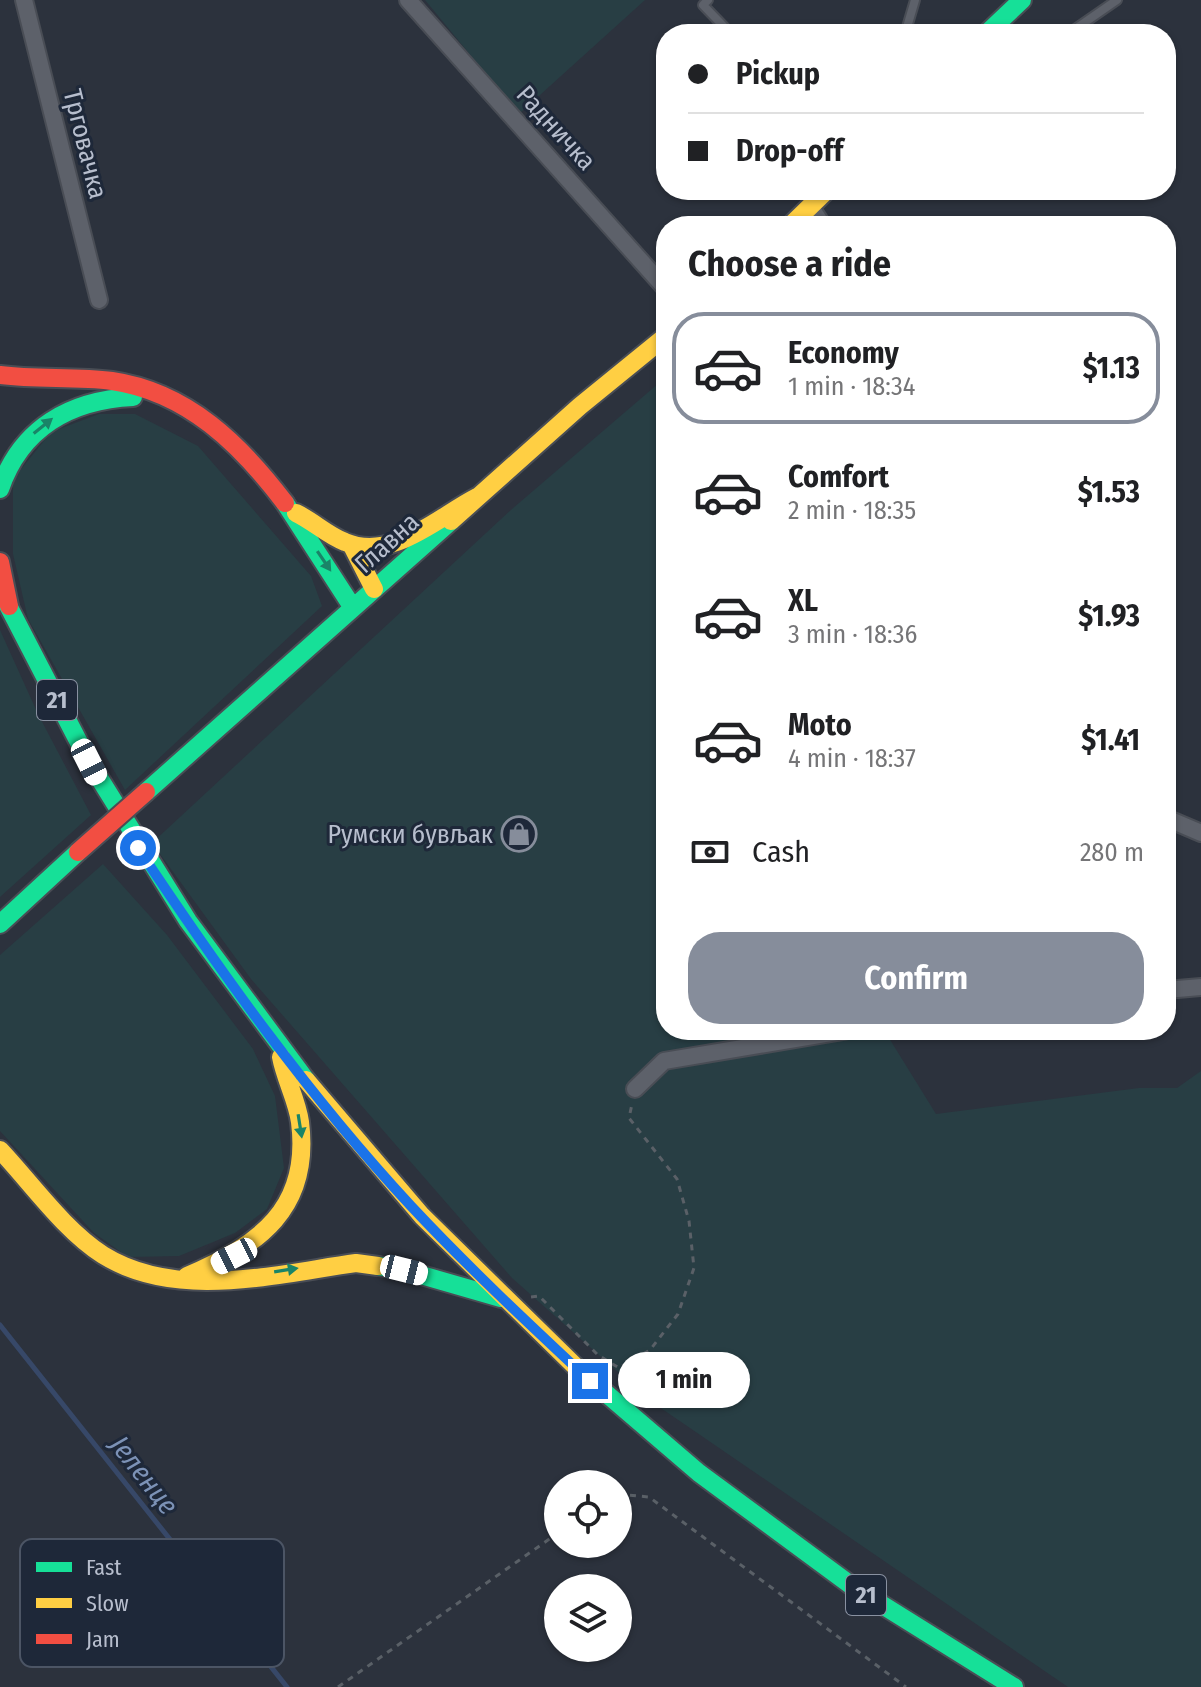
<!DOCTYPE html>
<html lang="en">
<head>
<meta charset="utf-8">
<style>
  body { margin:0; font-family:"Fira Sans Condensed",sans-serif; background:#f2f2f2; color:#202124; height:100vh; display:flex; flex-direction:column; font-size:30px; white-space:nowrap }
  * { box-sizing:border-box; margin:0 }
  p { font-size:26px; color:#757577 }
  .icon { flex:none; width:44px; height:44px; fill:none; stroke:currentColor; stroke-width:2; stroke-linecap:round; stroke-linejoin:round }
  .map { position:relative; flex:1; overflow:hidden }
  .panel { position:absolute; left:656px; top:216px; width:520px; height:824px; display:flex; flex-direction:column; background:#fff; border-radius:32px; box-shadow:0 2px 6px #0004 }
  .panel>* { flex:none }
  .top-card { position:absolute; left:656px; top:24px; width:520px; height:176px; border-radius:32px; box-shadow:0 2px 6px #0004; display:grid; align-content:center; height:176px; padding:0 32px; background:#fff }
  .fabs { position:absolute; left:544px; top:1470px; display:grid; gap:16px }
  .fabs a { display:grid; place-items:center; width:88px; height:88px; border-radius:50%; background:#fff; box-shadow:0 2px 6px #0004; font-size:40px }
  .end { position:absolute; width:36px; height:36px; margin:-18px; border:10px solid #1a73e8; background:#fff; box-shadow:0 0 0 4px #fff }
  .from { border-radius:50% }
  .bubble { position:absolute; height:56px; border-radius:28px; background:#fff; box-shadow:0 2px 6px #0004; font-size:26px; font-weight:700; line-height:56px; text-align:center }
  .car { position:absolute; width:24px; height:48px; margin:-24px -12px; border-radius:10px; box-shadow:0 0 6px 2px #0007; background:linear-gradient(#fff 24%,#345 0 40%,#fff 0 76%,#345 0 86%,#fff 0) }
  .top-card b { display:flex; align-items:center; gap:28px; height:76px; font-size:30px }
  .top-card b+b { border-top:2px solid #e0e0e0 }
  .top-card i { width:20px; height:20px; background:#202124 }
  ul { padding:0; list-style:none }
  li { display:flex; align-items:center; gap:24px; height:112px; margin:0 16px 12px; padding:0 16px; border:4px solid transparent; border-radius:32px }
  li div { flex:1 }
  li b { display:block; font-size:30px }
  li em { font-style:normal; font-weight:700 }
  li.on { border-color:#868d9b }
  li>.icon { width:72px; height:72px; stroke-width:1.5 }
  h2 { padding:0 32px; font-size:36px; line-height:96px }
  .pay { display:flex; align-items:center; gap:20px; height:88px; padding:0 32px; font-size:30px }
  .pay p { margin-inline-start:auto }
  .cta { display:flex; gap:16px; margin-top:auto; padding:16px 32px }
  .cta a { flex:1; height:92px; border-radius:32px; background:#868d9b; color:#fff; font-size:32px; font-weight:700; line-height:92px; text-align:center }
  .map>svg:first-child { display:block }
  .green { fill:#283e44 }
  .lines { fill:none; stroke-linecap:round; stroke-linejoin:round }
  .stream { stroke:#374868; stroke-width:5 }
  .lane-casing { stroke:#494d55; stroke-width:12 }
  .street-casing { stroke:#494d55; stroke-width:20 }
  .fast-casing { stroke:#494d55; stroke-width:22 }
  .slow-casing { stroke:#494d55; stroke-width:22 }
  .jam-casing { stroke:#494d55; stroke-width:22 }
  .path { stroke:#5a6067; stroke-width:3; stroke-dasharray:6 6; stroke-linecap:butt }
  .lane { stroke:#5d616a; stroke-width:8 }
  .street { stroke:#5d616a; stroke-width:16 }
  .fast { stroke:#16e098; stroke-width:18 }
  .slow { stroke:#ffcf43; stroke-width:18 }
  .jam { stroke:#f24e42; stroke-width:18 }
  .jam-bridge-casing { stroke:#494d55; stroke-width:22; stroke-linecap:butt }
  .jam-bridge { stroke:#f24e42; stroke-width:18 }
  .oneway { fill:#1a8468 }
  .route { stroke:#1a73e8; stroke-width:10 }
  .labels { text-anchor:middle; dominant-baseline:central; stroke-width:6; stroke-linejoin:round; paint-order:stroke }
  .shield { fill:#1e2839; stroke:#8991a1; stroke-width:2 }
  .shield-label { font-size:24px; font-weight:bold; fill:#b7becd }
  .street-label { font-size:26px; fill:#b7becd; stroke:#1e2839 }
  .poi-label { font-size:26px; fill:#b7becd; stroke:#1e2839; text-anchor:end }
  .water-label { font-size:28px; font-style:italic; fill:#7c92b6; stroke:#1e2839 }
  .key { fill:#1e2839; stroke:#4c5565; stroke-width:2 }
  .key-label { font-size:22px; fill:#b7becd }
</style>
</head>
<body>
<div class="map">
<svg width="1201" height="1687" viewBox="0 0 1201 1687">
  <rect width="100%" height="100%" fill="#2c323d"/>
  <path class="green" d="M425 0H645L519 114Z
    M666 377V1030H884L936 1114 1139 1088H1177L1201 1071V1687H1068L652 1402 512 1278 251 979 152 843 512 509Z
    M99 414H135L198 446 311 576 322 606 125 790 28 619 13 554V479L51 432Z
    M0 630 38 714 91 815 0 897Z
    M103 864 167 935 253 1049 275 1096 284 1168 267 1209 235 1233 179 1256 128 1257 94 1233 0 1131V955Z"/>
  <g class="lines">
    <path class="stream" d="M0 1325 287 1687"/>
    <defs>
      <path id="lane" d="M708 0 703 5 731 34
        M905 34 915 0
        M1068 34 1117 0"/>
      <path id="street" d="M24 0 99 300
        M408 0 666 289
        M810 206 823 226
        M1166 818 1201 833
        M1166 990 1201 987
        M635 1089 664 1061 849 1030"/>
      <path id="fast" d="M986 34 1022 0
        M0 489C21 428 70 400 133 397
        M285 503 353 608
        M0 590 88 760 188 921 306 1080
        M146 792 451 521
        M0 924 78 852
        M378 1266 404 1270 501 1298
        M580 1371 699 1473 852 1586 1014 1687"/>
      <path id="slow" d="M790 226 827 190
        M296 513C313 521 327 535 345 542 392 562 438 517 477 497
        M451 521 580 406 666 336
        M351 544 374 589
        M306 1080 422 1216 580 1371
        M0 1150C32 1184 64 1230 103 1255 177 1301 276 1274 356 1263L378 1266
        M187 1276C259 1245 311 1209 300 1122 297 1100 285 1079 281 1057"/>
      <path id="jam" d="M0 375C37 380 75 376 112 381 188 392 241 445 285 503
        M0 562 9 606"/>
    </defs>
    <use href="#lane" class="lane-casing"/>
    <use href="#street" class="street-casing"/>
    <use href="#fast" class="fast-casing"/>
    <use href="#slow" class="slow-casing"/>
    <use href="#jam" class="jam-casing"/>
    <path class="path" d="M531 1297 539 1296 598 1355 619 1368 650 1350 678 1314 694 1268 689 1221 677 1179 629 1118 632 1104
      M618 1494 649 1497 906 1687
      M338 1687 558 1533"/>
    <use href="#lane" class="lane"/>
    <use href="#street" class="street"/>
    <use href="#fast" class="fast"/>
    <use href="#slow" class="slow"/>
    <use href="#jam" class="jam"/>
    <defs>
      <path id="jam-bridge" d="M78 852 146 792"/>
    </defs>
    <use href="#jam-bridge" class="jam-bridge-casing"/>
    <use href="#jam-bridge" class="jam-bridge"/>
  </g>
  <defs><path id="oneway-solid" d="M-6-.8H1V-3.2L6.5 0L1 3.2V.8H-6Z" transform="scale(2)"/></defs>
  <g class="oneway">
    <use href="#oneway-solid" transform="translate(43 426) rotate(-39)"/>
    <use href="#oneway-solid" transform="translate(324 561) rotate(56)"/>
    <use href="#oneway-solid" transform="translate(300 1126) rotate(81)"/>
    <use href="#oneway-solid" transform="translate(286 1270) rotate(-9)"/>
  </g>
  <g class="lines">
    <path class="route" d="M138 848C221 973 309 1096 411 1206 468 1267 529 1324 590 1381"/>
  </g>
  <defs>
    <symbol id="shop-ring" viewBox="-11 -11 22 22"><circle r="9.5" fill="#1e2839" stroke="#868d9b" stroke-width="1.5"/><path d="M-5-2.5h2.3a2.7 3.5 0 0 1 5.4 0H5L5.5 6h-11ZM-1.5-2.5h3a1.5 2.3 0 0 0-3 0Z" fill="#868d9b"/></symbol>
  </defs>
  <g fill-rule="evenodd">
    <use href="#shop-ring" x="499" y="814" width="40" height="40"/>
  </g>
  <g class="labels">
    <g class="shield">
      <rect x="37" y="680" width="40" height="40" rx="6"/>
      <rect x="846" y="1575" width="40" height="40" rx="6"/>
    </g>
    <g class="shield-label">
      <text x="57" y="700">21</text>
      <text x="866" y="1595">21</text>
    </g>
    <g class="street-label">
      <text transform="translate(556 128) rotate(48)">Радничка</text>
      <text transform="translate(85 144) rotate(76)">Трговачка</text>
      <text transform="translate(387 543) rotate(-42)">Главна</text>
    </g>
    <g class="poi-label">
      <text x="493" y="834">Румски бувљак</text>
    </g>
    <g class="water-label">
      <text transform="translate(144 1475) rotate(52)">Јеленце</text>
    </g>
  </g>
  <rect x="20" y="1539" width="264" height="128" rx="12" class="key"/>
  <rect x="36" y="1562" width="36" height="10" fill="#16e098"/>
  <rect x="36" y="1598" width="36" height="10" fill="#ffcf43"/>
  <rect x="36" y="1634" width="36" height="10" fill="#f24e42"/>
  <g class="key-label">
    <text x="86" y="1575">Fast</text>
    <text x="86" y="1611">Slow</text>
    <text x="86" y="1647">Jam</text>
  </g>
</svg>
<div class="fabs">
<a><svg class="icon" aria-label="locate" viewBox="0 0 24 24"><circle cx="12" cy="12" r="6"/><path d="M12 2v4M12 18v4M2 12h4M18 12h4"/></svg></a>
<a><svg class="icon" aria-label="layers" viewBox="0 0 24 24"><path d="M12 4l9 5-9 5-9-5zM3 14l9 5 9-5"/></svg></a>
</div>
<i class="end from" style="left:138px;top:848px"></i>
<i class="end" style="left:590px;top:1381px"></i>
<div class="bubble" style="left:618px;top:1352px;width:132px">1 min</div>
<i class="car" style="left:89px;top:762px;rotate:153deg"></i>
<i class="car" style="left:234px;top:1256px;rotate:243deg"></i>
<i class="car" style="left:404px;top:1270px;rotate:104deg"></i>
<div class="top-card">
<b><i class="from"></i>Pickup</b>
<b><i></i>Drop-off</b>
</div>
<section class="panel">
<h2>Choose a ride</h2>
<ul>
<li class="on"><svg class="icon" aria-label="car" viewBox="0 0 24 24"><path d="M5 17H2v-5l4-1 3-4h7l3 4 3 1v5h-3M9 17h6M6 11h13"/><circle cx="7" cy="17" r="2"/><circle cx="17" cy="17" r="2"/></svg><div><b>Economy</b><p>1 min · 18:34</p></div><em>$1.13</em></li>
<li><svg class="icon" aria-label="car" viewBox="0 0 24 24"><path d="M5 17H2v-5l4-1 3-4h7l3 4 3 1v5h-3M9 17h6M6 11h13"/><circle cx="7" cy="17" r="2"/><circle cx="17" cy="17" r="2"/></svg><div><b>Comfort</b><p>2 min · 18:35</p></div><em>$1.53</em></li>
<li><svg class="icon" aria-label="car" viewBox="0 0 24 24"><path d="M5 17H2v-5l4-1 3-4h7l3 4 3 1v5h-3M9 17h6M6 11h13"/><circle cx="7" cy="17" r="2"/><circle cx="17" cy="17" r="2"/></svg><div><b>XL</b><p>3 min · 18:36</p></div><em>$1.93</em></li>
<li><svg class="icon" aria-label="car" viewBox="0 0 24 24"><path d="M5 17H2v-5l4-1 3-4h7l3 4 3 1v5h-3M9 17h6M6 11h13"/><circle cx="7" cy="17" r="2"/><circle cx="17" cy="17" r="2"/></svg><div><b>Moto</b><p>4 min · 18:37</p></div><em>$1.41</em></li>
</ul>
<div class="pay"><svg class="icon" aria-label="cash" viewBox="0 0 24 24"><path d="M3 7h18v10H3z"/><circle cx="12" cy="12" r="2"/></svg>Cash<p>280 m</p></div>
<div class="cta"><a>Confirm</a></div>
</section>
</div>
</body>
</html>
